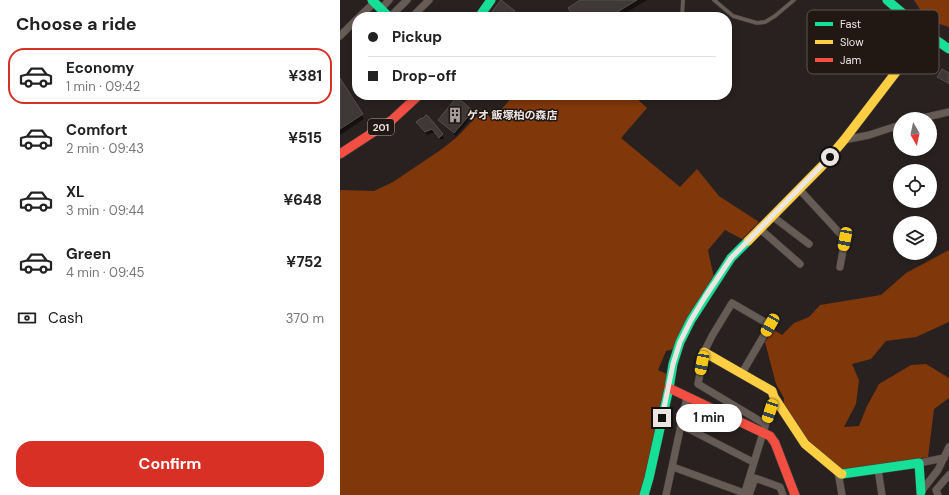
<!DOCTYPE html>
<html lang="en">
<head>
<meta charset="utf-8">
<style>
  body { margin:0; font-family:"DM Sans","Noto Sans JP",sans-serif; background:#f2f2f2; color:#222; height:100vh; display:flex; flex-direction:column; font-size:15px; white-space:nowrap }
  * { box-sizing:border-box; margin:0 }
  p { font-size:13px; color:#767676 }
  .icon { flex:none; width:22px; height:22px; fill:none; stroke:currentColor; stroke-width:2; stroke-linecap:round; stroke-linejoin:round }
  .map { position:relative; flex:1; overflow:hidden }
  .sheet { display:flex; flex-direction:column; background:#fff; width:340px }
  .sheet>* { flex:none }
  .hud { position:absolute; left:12px; top:12px; width:380px; height:88px; border-radius:16px; box-shadow:0 2px 6px #0003; display:grid; align-content:center; height:88px; padding:0 16px; background:#fff }
  .needle { width:26px; rotate:171deg }
  .tools { position:absolute; left:553px; top:112px; display:grid; gap:8px }
  .tools a { display:grid; place-items:center; width:44px; height:44px; border-radius:50%; background:#fff; box-shadow:0 2px 6px #0003; font-size:20px }
  .end { position:absolute; width:18px; height:18px; margin:-9px; border:5px solid #ede5e2; background:#111; box-shadow:0 0 0 2px #111 }
  .from { border-radius:50% }
  .bubble { position:absolute; height:28px; border-radius:14px; background:#fff; box-shadow:0 2px 6px #0003; font-size:13px; font-weight:700; line-height:28px; text-align:center }
  .car { position:absolute; width:12px; height:24px; margin:-12px -6px; border-radius:5px; box-shadow:0 0 3px 1px #0007; background:linear-gradient(#f5c518 24%,#345 0 40%,#f5c518 0 76%,#345 0 86%,#f5c518 0) }
  .hud b { display:flex; align-items:center; gap:14px; height:38px; font-size:15px }
  .hud b+b { border-top:1px solid #e0e0e0 }
  .hud i { width:10px; height:10px; background:#222 }
  ul { padding:0; list-style:none }
  li { display:flex; align-items:center; gap:12px; height:56px; margin:0 8px 6px; padding:0 8px; border:2px solid transparent; border-radius:16px }
  li div { flex:1 }
  li b { display:block; font-size:15px }
  li em { font-style:normal; font-weight:700 }
  li.current { border-color:#d93025 }
  li>.icon { width:36px; height:36px; stroke-width:1.5 }
  h2 { padding:0 16px; font-size:18px; line-height:48px }
  .pay { display:flex; align-items:center; gap:10px; height:44px; padding:0 16px; font-size:15px }
  .pay p { margin-inline-start:auto }
  .button { display:flex; gap:8px; margin-top:auto; padding:8px 16px }
  .button a { flex:1; height:46px; border-radius:16px; background:#d93025; color:#fff; font-size:16px; font-weight:700; line-height:46px; text-align:center }
  main { display:flex; flex:1; min-height:0 }
  .map>svg:first-child { display:block }
  .forest { fill:#80370a }
  .shadow { fill:#0007 }
  .building { fill:#3e3837; stroke:#554f4e }
  .lines { fill:none; stroke-linecap:round; stroke-linejoin:round }
  .lane-casing { stroke:#433d3c; stroke-width:4.5 }
  .street-casing { stroke:#433d3c; stroke-width:8 }
  .fast-casing { stroke:#433d3c; stroke-width:10 }
  .slow-casing { stroke:#433d3c; stroke-width:10 }
  .jam-casing { stroke:#433d3c; stroke-width:10 }
  .lane { stroke:#675b56; stroke-width:3.5 }
  .street { stroke:#675b56; stroke-width:7 }
  .fast { stroke:#16e098; stroke-width:9 }
  .slow { stroke:#ffcf43; stroke-width:9 }
  .jam { stroke:#f24e42; stroke-width:9 }
  .route { stroke:#ede5e2; stroke-width:5 }
  .labels { text-anchor:middle; dominant-baseline:central; stroke-width:3; stroke-linejoin:round; paint-order:stroke }
  .shield { fill:#211713; stroke:#b0a7a4; stroke-width:1 }
  .shield-label { font-size:10px; font-weight:bold; fill:#ede5e2 }
  .poi-label { font-size:11px; font-weight:bold; fill:#ede5e2; stroke:#211713; text-anchor:start }
  .key { fill:#211713; stroke:#5e5551; stroke-width:1 }
  .key-label { font-size:11px; fill:#ede5e2 }
</style>
</head>
<body>
<main>
<section class="sheet">
<h2>Choose a ride</h2>
<ul>
<li class="current"><svg class="icon" aria-label="car" viewBox="0 0 24 24"><path d="M5 17H2v-5l4-1 3-4h7l3 4 3 1v5h-3M9 17h6M6 11h13"/><circle cx="7" cy="17" r="2"/><circle cx="17" cy="17" r="2"/></svg><div><b>Economy</b><p>1 min · 09:42</p></div><em>¥381</em></li>
<li><svg class="icon" aria-label="car" viewBox="0 0 24 24"><path d="M5 17H2v-5l4-1 3-4h7l3 4 3 1v5h-3M9 17h6M6 11h13"/><circle cx="7" cy="17" r="2"/><circle cx="17" cy="17" r="2"/></svg><div><b>Comfort</b><p>2 min · 09:43</p></div><em>¥515</em></li>
<li><svg class="icon" aria-label="car" viewBox="0 0 24 24"><path d="M5 17H2v-5l4-1 3-4h7l3 4 3 1v5h-3M9 17h6M6 11h13"/><circle cx="7" cy="17" r="2"/><circle cx="17" cy="17" r="2"/></svg><div><b>XL</b><p>3 min · 09:44</p></div><em>¥648</em></li>
<li><svg class="icon" aria-label="car" viewBox="0 0 24 24"><path d="M5 17H2v-5l4-1 3-4h7l3 4 3 1v5h-3M9 17h6M6 11h13"/><circle cx="7" cy="17" r="2"/><circle cx="17" cy="17" r="2"/></svg><div><b>Green</b><p>4 min · 09:45</p></div><em>¥752</em></li>
</ul>
<div class="pay"><svg class="icon" aria-label="cash" viewBox="0 0 24 24"><path d="M3 7h18v10H3z"/><circle cx="12" cy="12" r="2"/></svg>Cash<p>370 m</p></div>
<div class="button"><a>Confirm</a></div>
</section>
<div class="map">
<svg width="609" height="495" viewBox="0 0 609 495">
  <rect width="100%" height="100%" fill="#282120"/>
  <path class="forest" d="M574 0H609V27L587 20Z
    M174 95H293L307 108 281 138 340 187 357 169 379 196 419 222 402 239 385 230 368 250 374 278 334 349 326 351 318 370 329 375 301 495H0V190L34 191 53 182 102 149 117 137 142 111 153 119Z
    M609 250V322L576 337 546 341 531 359 512 364 519 380 516 404 504 427 519 426 527 406 539 384 571 365 586 364 609 378V398L594 409 588 457 502 470 469 444 444 405V398L436 384 425 342 434 330 442 335 454 323 469 317 480 305 541 295 566 273Z"/>
  <path class="shadow" d="M242 0H307L279 17H235Z
    M174 12 176 15 174 17H156L154 15Z
    M609 74V85L600 80 599 77Z
    M2 80 7 88 6 89 24 119 0 135V82Z
    M132 111 134 115 116 136 101 123 99 120Z
    M81 119 102 135 104 138 101 140 95 132 87 135 79 125Z"/>
  <path class="building" d="M161 0 175 11 172 17H156L151 13Z
    M240 0H297L274 14 276 17H234L228 8Z
    M602 69 609 73V84L597 77Z
    M0 78 23 114 0 129Z
    M117 97 133 111 114 133 98 120Z
    M86 115 88 116 103 134 99 138 92 129 85 132 76 122 81 118 82 119Z"/>
  <g class="lines">
    <defs>
      <path id="lane" d="M374 0 393 16 417 23 425 22 435 16 454 0
        M342 17 343 0"/>
      <path id="street" d="M41 9 49 0
        M19 17 35 2
        M50 17 67 0
        M72 17 89 0
        M0 36 17 19
        M578 119 609 112
        M504 140 529 135 560 125
        M459 189 505 239 500 267
        M432 216 469 244
        M419 228 460 264
        M402 373 430 325 392 303 372 336 364 352 358 384 425 424
        M341 425 413 462
        M579 463 604 458
        M333 467 404 493
        M538 469 542 495
        M498 472 502 495
        M580 493 598 470 609 447
        M326 495 347 397
        M404 495 434 397
        M409 495 415 478 440 487 443 495
        M598 495 596 490 609 475"/>
      <path id="fast" d="M32 0 49 17
        M547 0 586 33 609 49
        M139 17 151 0
        M502 474 579 463 581 492
        M304 495 309 478 329 388 333 364 340 342 351 320 391 258 408 241"/>
      <path id="slow" d="M408 241 483 165 504 140 586 33
        M364 352 432 391 434 397 465 444 501 474H502"/>
      <path id="jam" d="M0 154 52 120 79 95
        M329 388 430 436 435 443 455 495"/>
    </defs>
    <use href="#lane" class="lane-casing"/>
    <use href="#street" class="street-casing"/>
    <use href="#fast" class="fast-casing"/>
    <use href="#slow" class="slow-casing"/>
    <use href="#jam" class="jam-casing"/>
    <use href="#lane" class="lane"/>
    <use href="#street" class="street"/>
    <use href="#fast" class="fast"/>
    <use href="#slow" class="slow"/>
    <use href="#jam" class="jam"/>
  </g>
  <g class="lines">
    <path class="route" d="M322 418 333 364 340 342 351 320 365 297 391 258 490 157"/>
  </g>
  <defs>
    <symbol id="building-bare" viewBox="-9 -9 18 18"><path d="M-4-6H4V6H1V3H-1V6H-4ZM-2.5-4.3h1.7v1.8h-1.7ZM.8-4.3h1.7v1.8H.8ZM-2.5-1h1.7V.8h-1.7ZM.8-1h1.7V.8H.8Z" fill="#a8a09e" stroke="#211713" stroke-width="2.5" paint-order="stroke"/></symbol>
  </defs>
  <g fill-rule="evenodd">
    <use href="#building-bare" x="104" y="104" width="22" height="22"/>
  </g>
  <g class="labels">
    <rect class="shield" x="28" y="119" width="26" height="16" rx="3"/>
    <g class="shield-label">
      <text x="41" y="127">201</text>
    </g>
    <g class="poi-label">
      <text x="127" y="115">ゲオ 飯塚柏の森店</text>
    </g>
  </g>
  <rect x="467" y="10" width="132" height="64" rx="6" class="key"/>
  <rect x="475" y="22" width="18" height="4" fill="#16e098"/>
  <rect x="475" y="40" width="18" height="4" fill="#ffcf43"/>
  <rect x="475" y="58" width="18" height="4" fill="#f24e42"/>
  <g class="key-label">
    <text x="500" y="28">Fast</text>
    <text x="500" y="46">Slow</text>
    <text x="500" y="64">Jam</text>
  </g>
</svg>
<div class="tools">
<a><svg class="needle" viewBox="-14 -14 28 28"><path d="M0-13l5 13h-10z" fill="#e53935"/><path d="M0 13l5-13h-10z" fill="#767676"/></svg></a>
<a><svg class="icon" aria-label="locate" viewBox="0 0 24 24"><circle cx="12" cy="12" r="6"/><path d="M12 2v4M12 18v4M2 12h4M18 12h4"/></svg></a>
<a><svg class="icon" aria-label="layers" viewBox="0 0 24 24"><path d="M12 4l9 5-9 5-9-5zM3 14l9 5 9-5"/></svg></a>
</div>
<i class="end from" style="left:490px;top:157px"></i>
<i class="end" style="left:322px;top:418px"></i>
<div class="bubble" style="left:336px;top:404px;width:66px">1 min</div>
<i class="car" style="left:505px;top:239px;rotate:191deg"></i>
<i class="car" style="left:430px;top:325px;rotate:210deg"></i>
<i class="car" style="left:362px;top:363px;rotate:191deg"></i>
<i class="car" style="left:430px;top:411px;rotate:198deg"></i>
<div class="hud">
<b><i class="from"></i>Pickup</b>
<b><i></i>Drop-off</b>
</div>
</div>
</main>
</body>
</html>
